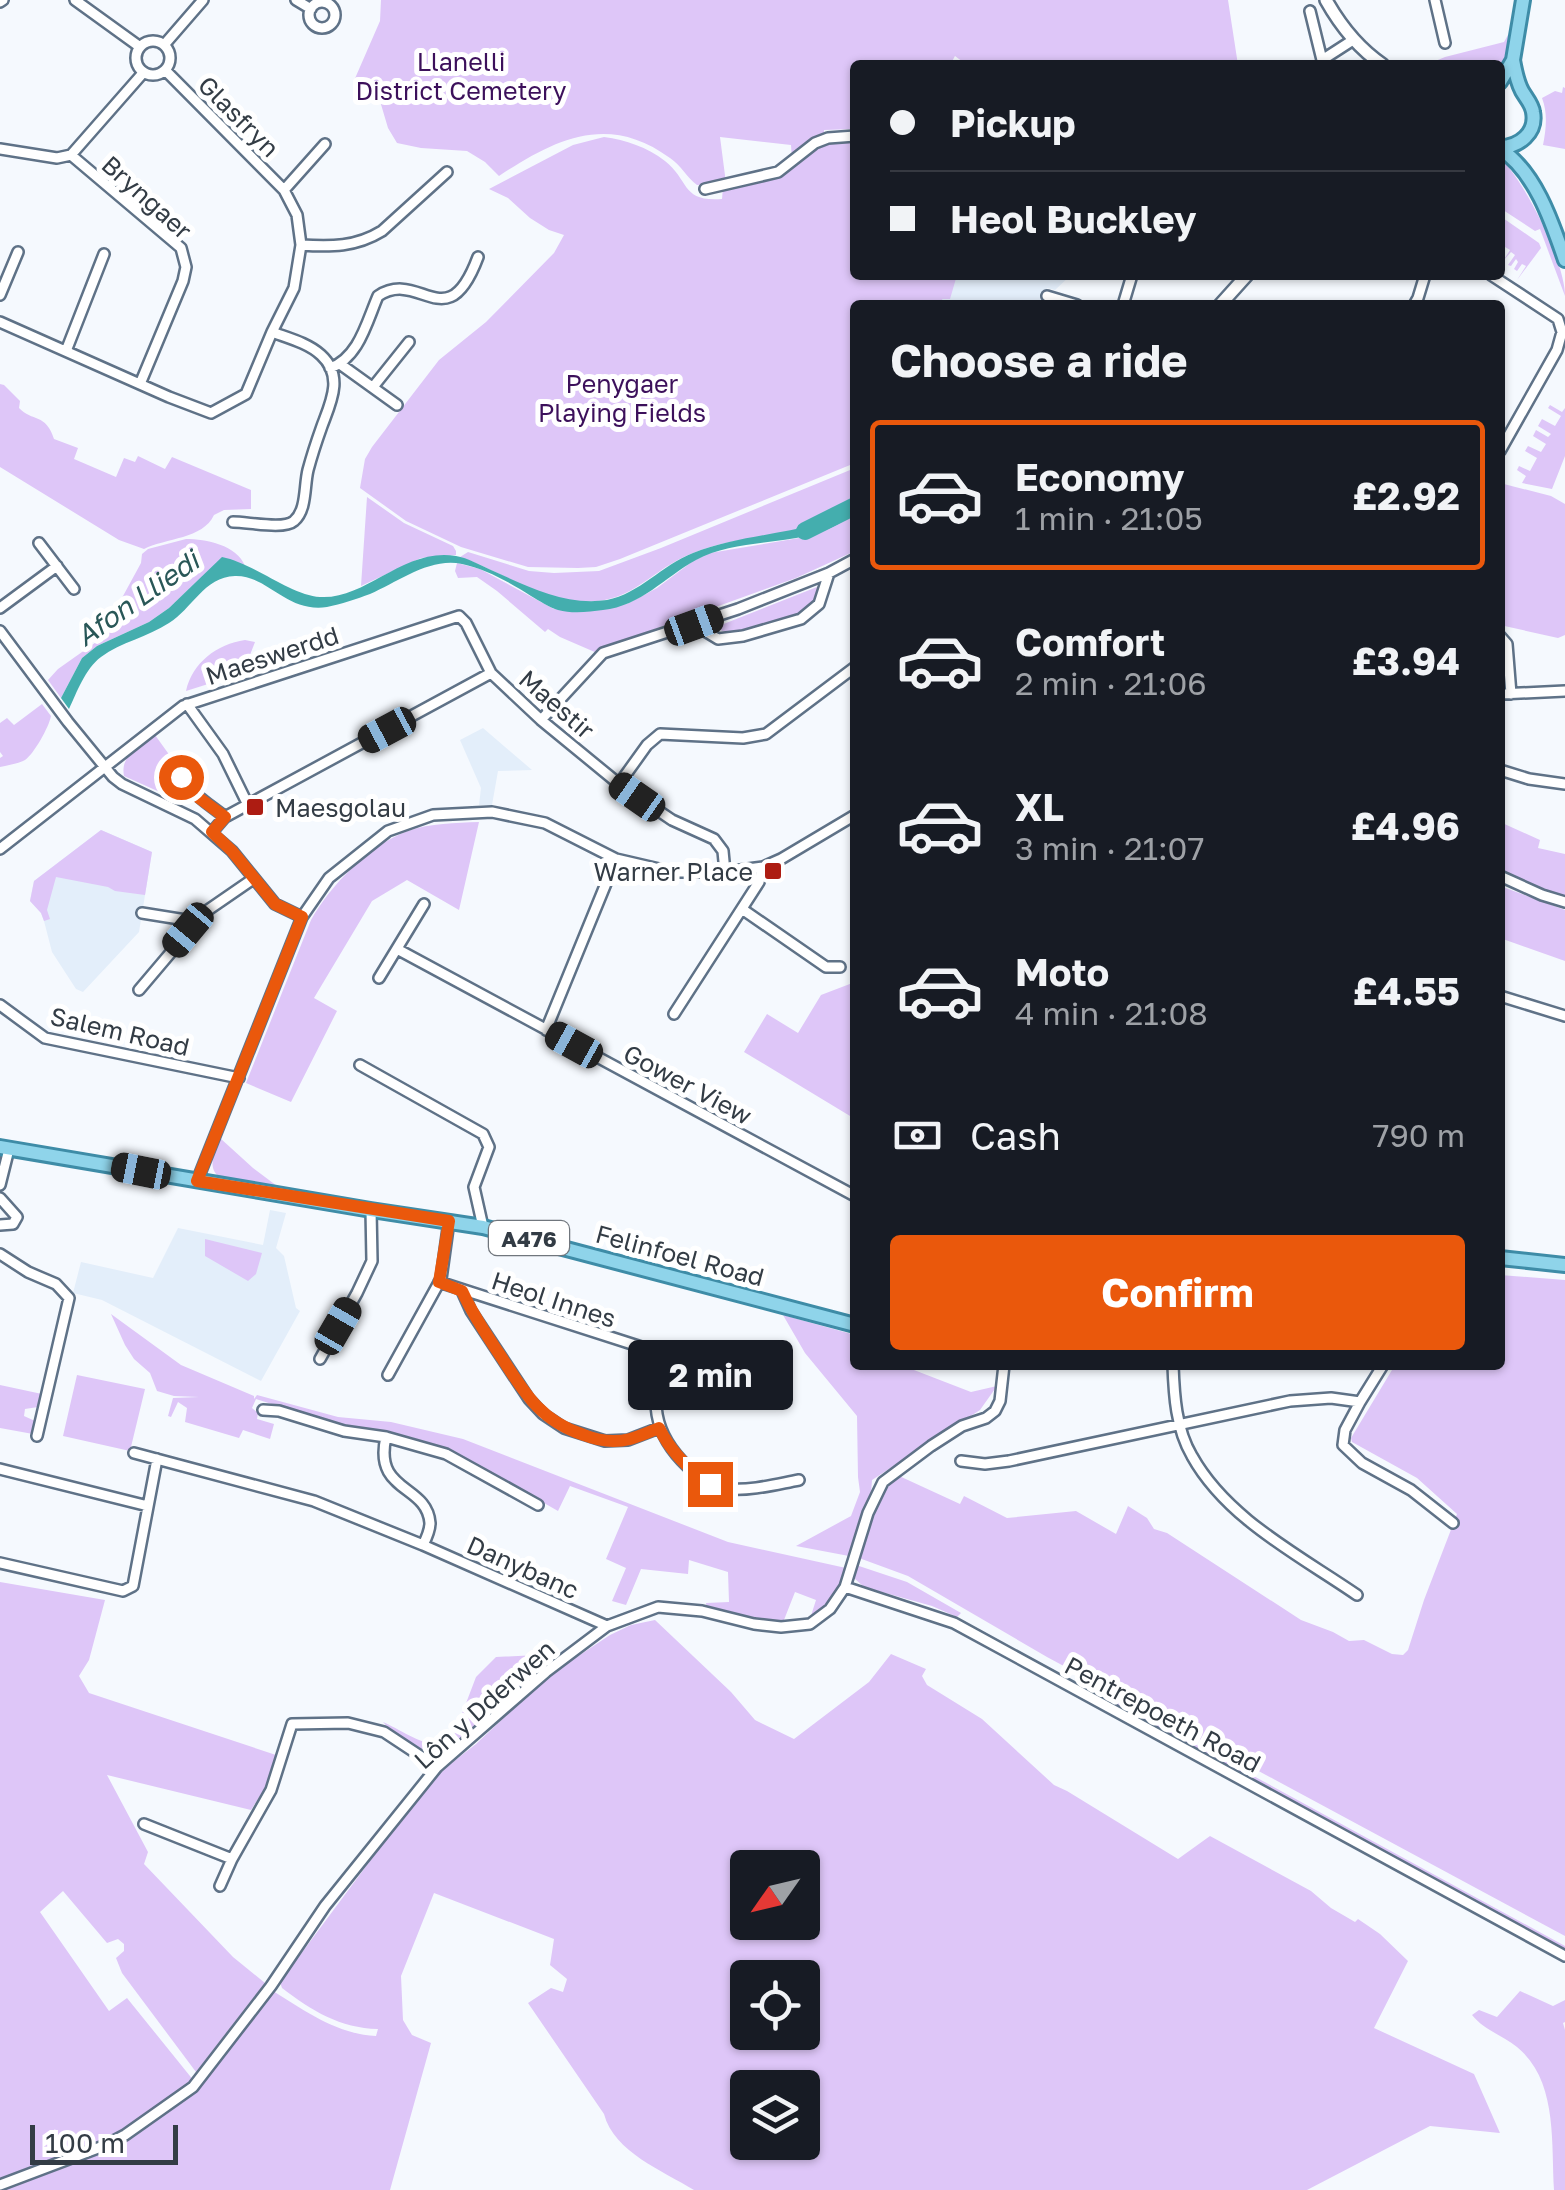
<!DOCTYPE html>
<html lang="en">
<head>
<meta charset="utf-8">
<style>
  body { margin:0; font-family:"Golos Text",sans-serif; background:#20242c; color:#f1f3f6; height:100vh; display:flex; flex-direction:column; font-size:38px; white-space:nowrap }
  * { box-sizing:border-box; margin:0 }
  p { font-size:32px; color:#9ea1a6 }
  .icon { flex:none; width:55px; height:55px; fill:none; stroke:currentColor; stroke-width:2; stroke-linecap:round; stroke-linejoin:round }
  .map { position:relative; flex:1; overflow:hidden }
  .panel { position:absolute; left:850px; top:300px; width:655px; height:1070px; display:flex; flex-direction:column; background:#171b24; border-radius:10px; box-shadow:0 2px 8px #0004 }
  .panel>* { flex:none }
  .top-card { position:absolute; left:850px; top:60px; width:655px; height:220px; border-radius:10px; box-shadow:0 2px 8px #0004; display:grid; align-content:center; height:220px; padding:0 40px; background:#171b24 }
  .needle { width:65px; rotate:236deg }
  .controls { position:absolute; left:730px; top:1850px; display:grid; gap:20px }
  .controls a { display:grid; place-items:center; width:90px; height:90px; border-radius:10px; background:#171b24; box-shadow:0 2px 8px #0004; font-size:50px }
  .scale { position:absolute; left:30px; bottom:25px; width:148px; box-sizing:border-box; padding-left:10px; border:5px solid #333c45; border-top:0; font-size:28px; line-height:35px; white-space:nowrap; color:#333c45; -webkit-text-stroke:8px #fff; paint-order:stroke }
  .end { position:absolute; width:45px; height:45px; margin:-22px; border:12px solid #ea580c; background:#fff; box-shadow:0 0 0 5px #fff }
  .from { border-radius:50% }
  .bubble { position:absolute; height:70px; border-radius:10px; background:#171b24; box-shadow:0 2px 8px #0004; font-size:32px; font-weight:700; line-height:70px; text-align:center }
  .car { position:absolute; width:30px; height:60px; margin:-30px -15px; border-radius:12px; box-shadow:0 0 8px 2px #0007; background:linear-gradient(#222 24%,#8ab4d8 0 40%,#222 0 76%,#8ab4d8 0 86%,#222 0) }
  .top-card b { display:flex; align-items:center; gap:35px; height:95px; font-size:38px }
  .top-card b+b { border-top:2px solid #363941 }
  .top-card i { width:25px; height:25px; background:#f1f3f6 }
  ul { padding:0; list-style:none }
  li { display:flex; align-items:center; gap:30px; height:150px; margin:0 20px 15px; padding:0 20px; border:5px solid transparent; border-radius:10px }
  li div { flex:1 }
  li b { display:block; font-size:38px }
  li em { font-style:normal; font-weight:700 }
  li.on { border-color:#ea580c }
  li>.icon { width:90px; height:90px; stroke-width:1.5 }
  h2 { padding:0 40px; font-size:45px; line-height:120px }
  .pay { display:flex; align-items:center; gap:25px; height:110px; padding:0 40px; font-size:38px }
  .pay p { margin-inline-start:auto }
  .button { display:flex; gap:20px; margin-top:auto; padding:20px 40px }
  .button a { flex:1; height:115px; border-radius:10px; background:#ea580c; color:#fff; font-size:40px; font-weight:700; line-height:115px; text-align:center }
  .map>svg:first-child { display:block }
  .built { fill:#e3eefa }
  .green { fill:#dec6f8; fill-rule:evenodd }
  .water { fill:#44aeae }
  .lines { fill:none; stroke-linecap:round; stroke-linejoin:round }
  .river { stroke:#44aeae; stroke-width:18 }
  .street-casing { stroke:#5f7287; stroke-width:14 }
  .secondary-casing { stroke:#5f7287; stroke-width:16 }
  .primary-casing { stroke:#3e8ca7; stroke-width:18 }
  .street { stroke:#fff; stroke-width:9 }
  .secondary { stroke:#fff; stroke-width:11 }
  .primary { stroke:#8fd4ea; stroke-width:12 }
  .route { stroke:#ea580c; stroke-width:12 }
  .poi-dot { fill:#ad1c12; stroke:#fff; stroke-width:4 }
  .labels { text-anchor:middle; dominant-baseline:central; stroke-width:10; stroke-linejoin:round; paint-order:stroke }
  .shield { fill:#fff; stroke:#70767d; stroke-width:2.5 }
  .shield-label { font-size:22px; font-weight:bold; fill:#333c45 }
  .park-label { font-size:25px; fill:#3c105b; stroke:#fff }
  .street-label { font-size:25px; fill:#333c45; stroke:#fff }
  .poi-label { font-size:25px; fill:#333c45; stroke:#fff; text-anchor:start }
  .water-label { font-size:28px; font-style:italic; fill:#295757; stroke:#fff }
</style>
</head>
<body>
<div class="map">
<svg width="1565" height="2190" viewBox="0 0 1565 2190">
  <rect width="100%" height="100%" fill="#f5f9fe"/>
  <path class="built" d="M857 275H1071L1055 290 1047 288 1041 305H945L941 298Z
    M483 728 532 770 498 771 492 805H479L481 788 460 740Z
    M101 830 152 852 139 932 83 992 76 989 52 952 44 921 41 913 30 901 34 881Z
    M270 1210 286 1213 276 1248 284 1256 296 1308 300 1311 261 1381 102 1300 73 1293 81 1262 153 1278 178 1228 263 1245Z"/>
  <path class="green" d="M381 0H1228L1238 65H967L955 56 950 65H855V129L824 130V137L792 159 791 145 720 137 726 183 697 185C687 178 681 165 670 158 609 113 556 138 499 176L485 162 467 151 421 148 397 143 388 128 380 101 353 83 380 21Z
    M1508 35 1507 56 1500 69V65H1426L1445 57 1504 42Z
    M1563 87 1565 88V149L1543 145C1546 130 1548 113 1542 98L1555 91 1562 93Z
    M604 137C626 140 647 147 665 161 690 181 681 202 722 199L723 187 779 173 822 142 855 140V275H957L950 299H942L945 305H855V463L620 559 596 567 578 568 528 567 461 547 406 521 360 488 365 459 372 447 439 360 486 322 554 253 564 235 549 230 530 218 508 198 489 189 573 145Z
    M1500 158C1525 181 1565 262 1565 296L1540 229 1535 231 1500 208Z
    M1500 216 1539 243 1541 248 1517 280 1526 266 1522 264 1517 271 1514 269 1518 262 1516 259 1511 266 1508 265 1515 255 1511 252 1503 261 1510 250 1505 247 1500 254Z
    M0 384 4 385 20 401 19 408C32 422 46 413 54 439L78 448 74 459 116 477 124 458 135 462 138 456 165 469 172 457 251 490V509L224 510 214 515C203 539 166 538 144 549L119 540 0 467Z
    M1550 405 1562 412 1565 408V456L1552 489 1522 483 1526 476 1517 470 1519 466 1530 471 1537 458 1525 451 1528 446 1541 452 1546 444 1533 436 1536 430 1548 437 1551 434 1538 426 1542 419 1555 426 1561 416 1548 408Z
    M855 468V505C846 510 838 516 828 520 785 538 736 535 693 553 647 571 632 607 575 601 534 597 498 570 460 557L468 552 529 571 554 573 599 571 661 548Z
    M1500 483 1551 496 1565 504V635L1558 638 1500 625Z
    M367 497 404 523 453 546 456 551V555L421 558 361 586Z
    M855 514V551L796 578 622 641 597 653 560 637 548 629 545 632 497 591 477 577 458 578 455 571 457 563 480 569 554 609 627 604 657 588 693 561 710 553 811 536Z
    M186 539C206 539 237 545 245 566L222 558 169 608 149 622 97 646 82 658 61 698 48 680 58 669 99 640 141 563 142 554 148 549Z
    M822 585 820 597 800 615C773 615 741 647 716 627Z
    M245 640 255 642 243 673 186 691C192 663 217 644 245 640Z
    M42 704 51 716C49 727 34 754 25 760 18 764 8 765 0 767V758L3 756 0 752V723L7 718 14 725Z
    M155 735 173 760 168 764 173 772 170 779 175 785 180 783 183 794 180 798H173L124 776C120 755 139 746 155 735Z
    M479 822 459 910 407 880 372 901 314 998 337 1011 291 1102 246 1083 311 920C330 886 370 844 408 831 431 823 455 823 479 822Z
    M1500 822 1540 840 1538 848 1565 854V898L1500 873Z
    M101 830 152 852 145 895 115 891 108 887 56 877 47 910 50 919 44 921 41 913 30 901 34 881Z
    M1500 886 1565 910V961L1500 938Z
    M855 982V1119L744 1052 767 1014 798 1033 821 995Z
    M220 1138 253 1168 281 1189 220 1178C206 1167 215 1153 220 1138Z
    M205 1239 262 1253 256 1274 248 1281 205 1256Z
    M1500 1275 1565 1280V1936L1047 1657 908 1576 859 1558 873 1506 897 1475 960 1504 964 1496 1007 1518 1076 1511 1116 1534 1128 1506 1147 1518 1154 1529 1167 1533 1301 1620 1333 1632 1349 1641 1364 1640 1392 1654 1403 1655 1408 1650 1424 1600 1457 1514 1417 1478 1352 1442 1351 1438 1395 1365H1500Z
    M111 1314 181 1365 254 1396V1399L257 1395 338 1417 391 1422 463 1439 728 1542 846 1568 845 1573 828 1607 809 1622 816 1600 795 1592 782 1625 750 1621 707 1610 706 1603 729 1602 728 1572 689 1560 688 1574 641 1569 626 1605 612 1601 626 1568 606 1559 628 1507 570 1486 558 1511 458 1454 387 1431 341 1426 256 1399 252 1408 258 1413 257 1419 274 1424 270 1439 243 1430 239 1438 185 1422 187 1408 178 1402 171 1417 168 1416 173 1398 199 1397 174 1396 157 1391 150 1373 134 1359 125 1345Z
    M783 1315 855 1335V1365H901L971 1392 997 1386 980 1410 872 1480 871 1493 849 1556 796 1546 851 1516 860 1492 858 1477 857 1416 805 1353Z
    M77 1375 145 1389 130 1451 63 1436Z
    M0 1385 42 1394 38 1407 25 1409 24 1416 35 1421 33 1434 0 1428Z
    M856 1565 907 1582 961 1613 957 1617 932 1606 864 1587 854 1578Z
    M0 1582 105 1600 89 1660 79 1676 89 1693 276 1755 268 1783 251 1810 107 1775 148 1852 144 1864 233 1957 265 1983 196 2072 122 1973 116 1958 124 1951V1944L118 1939 107 1943 63 1891 40 1912 109 2011 127 1998 194 2081 127 2129 103 2142 0 2181Z
    M655 1620 731 1692 755 1720 794 1739 869 1682 891 1654 926 1669 922 1676 927 1685 982 1719 1054 1785 1067 1791 1178 1859 1210 1836 1311 1891 1331 1908 1355 1922 1358 1919 1380 1934 1408 1961 1374 2028 1474 2074 1500 2133 1430 2126 1307 2190H694C663 2171 614 2152 604 2114L528 2003 551 1988 563 1992 567 1979 550 1965 554 1939 434 1893 401 1976 403 2020 412 2035 431 2043 390 2190H2L24 2180 112 2150 166 2113 197 2090 273 1991C305 2011 337 2034 376 2036L378 2029C340 2028 312 2011 282 1988L280 1982 393 1830 440 1772 476 1744 548 1676 610 1635 631 1625ZM748 1868H802V1922H748ZM748 1978H802V2032H748ZM748 2088H802V2142H748Z
    M558 1654 444 1756C425 1756 395 1737 383 1722 402 1730 433 1754 452 1740L476 1677 496 1657Z
    M1118 1702 1565 1946V1952L1116 1704Z
    M1520 1991 1553 2006 1565 2000V2022L1563 2023 1565 2030V2190H1554C1551 2143 1558 2080 1517 2047 1502 2035 1484 2030 1472 2015L1479 2010 1497 2017Z"/>
  <path class="water" d="M855 505V514C840 523 824 533 807 536 771 544 728 542 696 560 665 577 641 606 603 610 589 612 572 614 558 610 548 607 540 601 531 596 511 583 486 569 462 564 430 557 398 582 370 594 357 599 341 604 327 607 286 613 268 575 235 576 204 577 192 609 169 623 148 637 121 642 101 657 85 669 77 692 69 709L61 698 82 658 97 646 149 622 169 608 222 557C253 563 292 596 320 597 366 600 404 547 456 556 468 558 480 565 491 570 529 587 565 606 607 600 639 594 662 565 693 553 733 537 777 535 818 524L830 520Z"/>
  <g class="lines">
    <path class="river" d="M805 531 855 506"/>
    <defs>
      <path id="street" d="M75 0 140 47
        M296 0 311 9
        M1435 0 1445 43
        M0 2 3 0
        M309 15a13 13 0 1 1 26 0a13 13 0 1 1-26 0Z
        M1310 11 1322 60
        M136 58a17 17 0 1 1 34 0a17 17 0 1 1-34 0Z
        M164 45 203 0
        M1324 65 1322 60 1353 40
        M0 149 57 158 71 155
        M71 155 181 248 186 267 183 281 140 384
        M71 155 143 73
        M705 189 778 172 815 143 828 138 855 136
        M284 190 325 144
        M301 245C331 247 356 247 382 231L447 172
        M1491 275 1558 319 1562 332 1557 350 1500 451
        M0 295 18 252
        M1047 296 1077 305
        M1123 305 1132 275
        M1414 305 1418 298 1425 275
        M0 322 169 397 211 413 246 394 272 332 294 288 301 245 297 215 284 190 166 71
        M66 351 104 254
        M340 364 397 405
        M330 368C359 358 367 321 378 296 420 268 447 340 478 257
        M373 387 409 342
        M233 522C248 522 284 530 294 521 307 510 304 486 308 470 312 455 317 440 322 426 331 402 344 376 321 355 308 343 288 338 272 332
        M39 543 74 589
        M0 608 57 566
        M695 625 718 639 743 636 801 619 819 604 829 573
        M0 631 68 722 113 777 122 784 195 819 232 851 275 904 302 917
        M1500 636 1507 644 1511 694
        M1500 694 1565 691
        M187 704 223 754 248 805
        M541 720 603 653 738 609 829 573 855 559
        M176 761C185 791 202 799 225 817
        M1500 770 1529 779 1565 784
        M619 784 647 745 660 734 743 738 766 734 855 667
        M212 832 225 817 491 673
        M0 849 183 706 459 616 466 623 491 673 541 720 619 784 672 820 714 839 723 851 725 872
        M1500 876 1542 895 1565 902
        M742 909 826 967H840
        M142 913 192 921
        M397 949 855 1196
        M379 978 424 904
        M139 990 189 931 192 921 253 879
        M1500 996 1565 1016
        M0 1005 45 1038 239 1078
        M674 1014 759 882 763 867
        M546 1030 616 859
        M360 1065 483 1134 489 1147 474 1187 483 1227
        M197 1181 302 917 329 878 388 831 433 815 492 812 545 823 616 859 672 872H725L763 867 781 859 855 815
        M0 1185 9 1149
        M0 1198 17 1217 13 1224 0 1225
        M0 1254 28 1272 56 1284 69 1298 37 1436
        M439 1282 660 1353 772 1387
        M462 1291 471 1311 529 1399 543 1414 564 1428 605 1441 628 1440 659 1428
        M660 1353C653 1402 650 1431 688 1467 700 1478 713 1487 729 1489 751 1491 777 1484 799 1480
        M320 1359 357 1293 372 1261 371 1210
        M1173 1365C1174 1395 1176 1429 1192 1456 1227 1519 1299 1555 1357 1595
        M388 1375 441 1279 449 1221
        M1360 1402 1345 1430 1343 1445 1362 1463 1411 1490 1453 1523
        M263 1410 279 1411 344 1431 386 1437 446 1454 538 1505
        M386 1437C373 1493 427 1484 430 1523 430 1529 426 1539 423 1545
        M134 1453 314 1501 423 1545 607 1626
        M961 1461 985 1464 1009 1461 1290 1401 1331 1398 1360 1402 1383 1365
        M0 1469 148 1506
        M0 1563 123 1591 133 1586 157 1459
        M845 1587 954 1623 1565 1956
        M144 1824 232 1859
        M220 1886 232 1859 271 1790 292 1724 348 1723 384 1732 437 1767
        M0 2185 106 2145 125 2135 193 2087 271 1986 325 1906 437 1767 546 1672 607 1626 658 1607 702 1611 754 1624 781 1627 810 1624 830 1609 845 1587 868 1513 883 1482 931 1446 962 1426 986 1418 995 1411 1000 1401 1004 1365"/>
      <path id="secondary" d="M1326 0C1340 25 1358 48 1383 65
        M1220 305 1247 275"/>
      <path id="primary" d="M1500 82 1513 60 1523 0
        M1500 147C1519 147 1537 133 1533 112 1532 104 1526 98 1522 91 1517 82 1515 71 1513 60
        M1500 149C1535 171 1552 222 1565 260
        M0 1147 371 1210 483 1227 855 1325
        M1500 1258 1565 1265"/>
    </defs>
    <use href="#street" class="street-casing"/>
    <use href="#secondary" class="secondary-casing"/>
    <use href="#primary" class="primary-casing"/>
    <use href="#street" class="street"/>
    <use href="#secondary" class="secondary"/>
    <use href="#primary" class="primary"/>
  </g>
  <g class="lines">
    <path class="route" d="M181 777 191 792 225 817 212 832 232 851 275 904 302 917 197 1181 449 1221 439 1282 462 1291C473 1315 487 1336 502 1358 525 1394 541 1421 584 1435 599 1441 614 1443 630 1439 640 1436 649 1432 659 1428 671 1452 688 1469 710 1484"/>
  </g>
  <g class="poi-dot">
    <rect x="245" y="797" width="20" height="20" rx="5"/>
    <rect x="763" y="861" width="20" height="20" rx="5"/>
  </g>
  <g class="labels">
    <rect class="shield" x="489" y="1221" width="80" height="34" rx="8"/>
    <g class="shield-label">
      <text x="529" y="1238">A476</text>
    </g>
    <g class="park-label">
      <text x="461" y="61">Llanelli<tspan x="461" dy="29">District Cemetery</tspan></text>
      <text x="622" y="383">Penygaer<tspan x="622" dy="29">Playing Fields</tspan></text>
    </g>
    <g class="street-label">
      <text transform="translate(239 116) rotate(45)">Glasfryn</text>
      <text transform="translate(147 197) rotate(42)">Bryngaer</text>
      <text transform="translate(272 655) rotate(-18)">Maeswerdd</text>
      <text transform="translate(557 704) rotate(41)">Maestir</text>
      <text transform="translate(120 1031) rotate(13)">Salem Road</text>
      <text transform="translate(688 1084) rotate(28)">Gower View</text>
      <text transform="translate(680 1255) rotate(15)">Felinfoel Road</text>
      <text transform="translate(554 1299) rotate(18)">Heol Innes</text>
      <text transform="translate(523 1567) rotate(24)">Danybanc</text>
      <text transform="translate(484 1704) rotate(-42)">Lôn y Dderwen</text>
      <text transform="translate(1163 1714) rotate(28)">Pentrepoeth Road</text>
    </g>
    <g class="poi-label">
      <text x="275" y="807">Maesgolau</text>
      <text x="753" y="871" text-anchor="end">Warner Place</text>
    </g>
    <g class="water-label">
      <text transform="translate(137 598) rotate(-35)">Afon Lliedi</text>
    </g>
  </g>
</svg>
<div class="controls">
<a><svg class="needle" viewBox="-14 -14 28 28"><path d="M0-13l5 13h-10z" fill="#e53935"/><path d="M0 13l5-13h-10z" fill="#9ea1a6"/></svg></a>
<a><svg class="icon" aria-label="locate" viewBox="0 0 24 24"><circle cx="12" cy="12" r="6"/><path d="M12 2v4M12 18v4M2 12h4M18 12h4"/></svg></a>
<a><svg class="icon" aria-label="layers" viewBox="0 0 24 24"><path d="M12 4l9 5-9 5-9-5zM3 14l9 5 9-5"/></svg></a>
</div>
<div class="scale">100 m</div>
<i class="end from" style="left:181px;top:777px"></i>
<i class="end" style="left:710px;top:1484px"></i>
<div class="bubble" style="left:628px;top:1340px;width:165px">2 min</div>
<i class="car" style="left:694px;top:625px;rotate:70deg"></i>
<i class="car" style="left:387px;top:730px;rotate:242deg"></i>
<i class="car" style="left:637px;top:797px;rotate:305deg"></i>
<i class="car" style="left:188px;top:930px;rotate:220deg"></i>
<i class="car" style="left:574px;top:1045px;rotate:299deg"></i>
<i class="car" style="left:141px;top:1171px;rotate:281deg"></i>
<i class="car" style="left:338px;top:1326px;rotate:30deg"></i>
<div class="top-card">
<b><i class="from"></i>Pickup</b>
<b><i></i>Heol Buckley</b>
</div>
<section class="panel">
<h2>Choose a ride</h2>
<ul>
<li class="on"><svg class="icon" aria-label="car" viewBox="0 0 24 24"><path d="M5 17H2v-5l4-1 3-4h7l3 4 3 1v5h-3M9 17h6M6 11h13"/><circle cx="7" cy="17" r="2"/><circle cx="17" cy="17" r="2"/></svg><div><b>Economy</b><p>1 min · 21:05</p></div><em>£2.92</em></li>
<li><svg class="icon" aria-label="car" viewBox="0 0 24 24"><path d="M5 17H2v-5l4-1 3-4h7l3 4 3 1v5h-3M9 17h6M6 11h13"/><circle cx="7" cy="17" r="2"/><circle cx="17" cy="17" r="2"/></svg><div><b>Comfort</b><p>2 min · 21:06</p></div><em>£3.94</em></li>
<li><svg class="icon" aria-label="car" viewBox="0 0 24 24"><path d="M5 17H2v-5l4-1 3-4h7l3 4 3 1v5h-3M9 17h6M6 11h13"/><circle cx="7" cy="17" r="2"/><circle cx="17" cy="17" r="2"/></svg><div><b>XL</b><p>3 min · 21:07</p></div><em>£4.96</em></li>
<li><svg class="icon" aria-label="car" viewBox="0 0 24 24"><path d="M5 17H2v-5l4-1 3-4h7l3 4 3 1v5h-3M9 17h6M6 11h13"/><circle cx="7" cy="17" r="2"/><circle cx="17" cy="17" r="2"/></svg><div><b>Moto</b><p>4 min · 21:08</p></div><em>£4.55</em></li>
</ul>
<div class="pay"><svg class="icon" aria-label="cash" viewBox="0 0 24 24"><path d="M3 7h18v10H3z"/><circle cx="12" cy="12" r="2"/></svg>Cash<p>790 m</p></div>
<div class="button"><a>Confirm</a></div>
</section>
</div>
</body>
</html>
